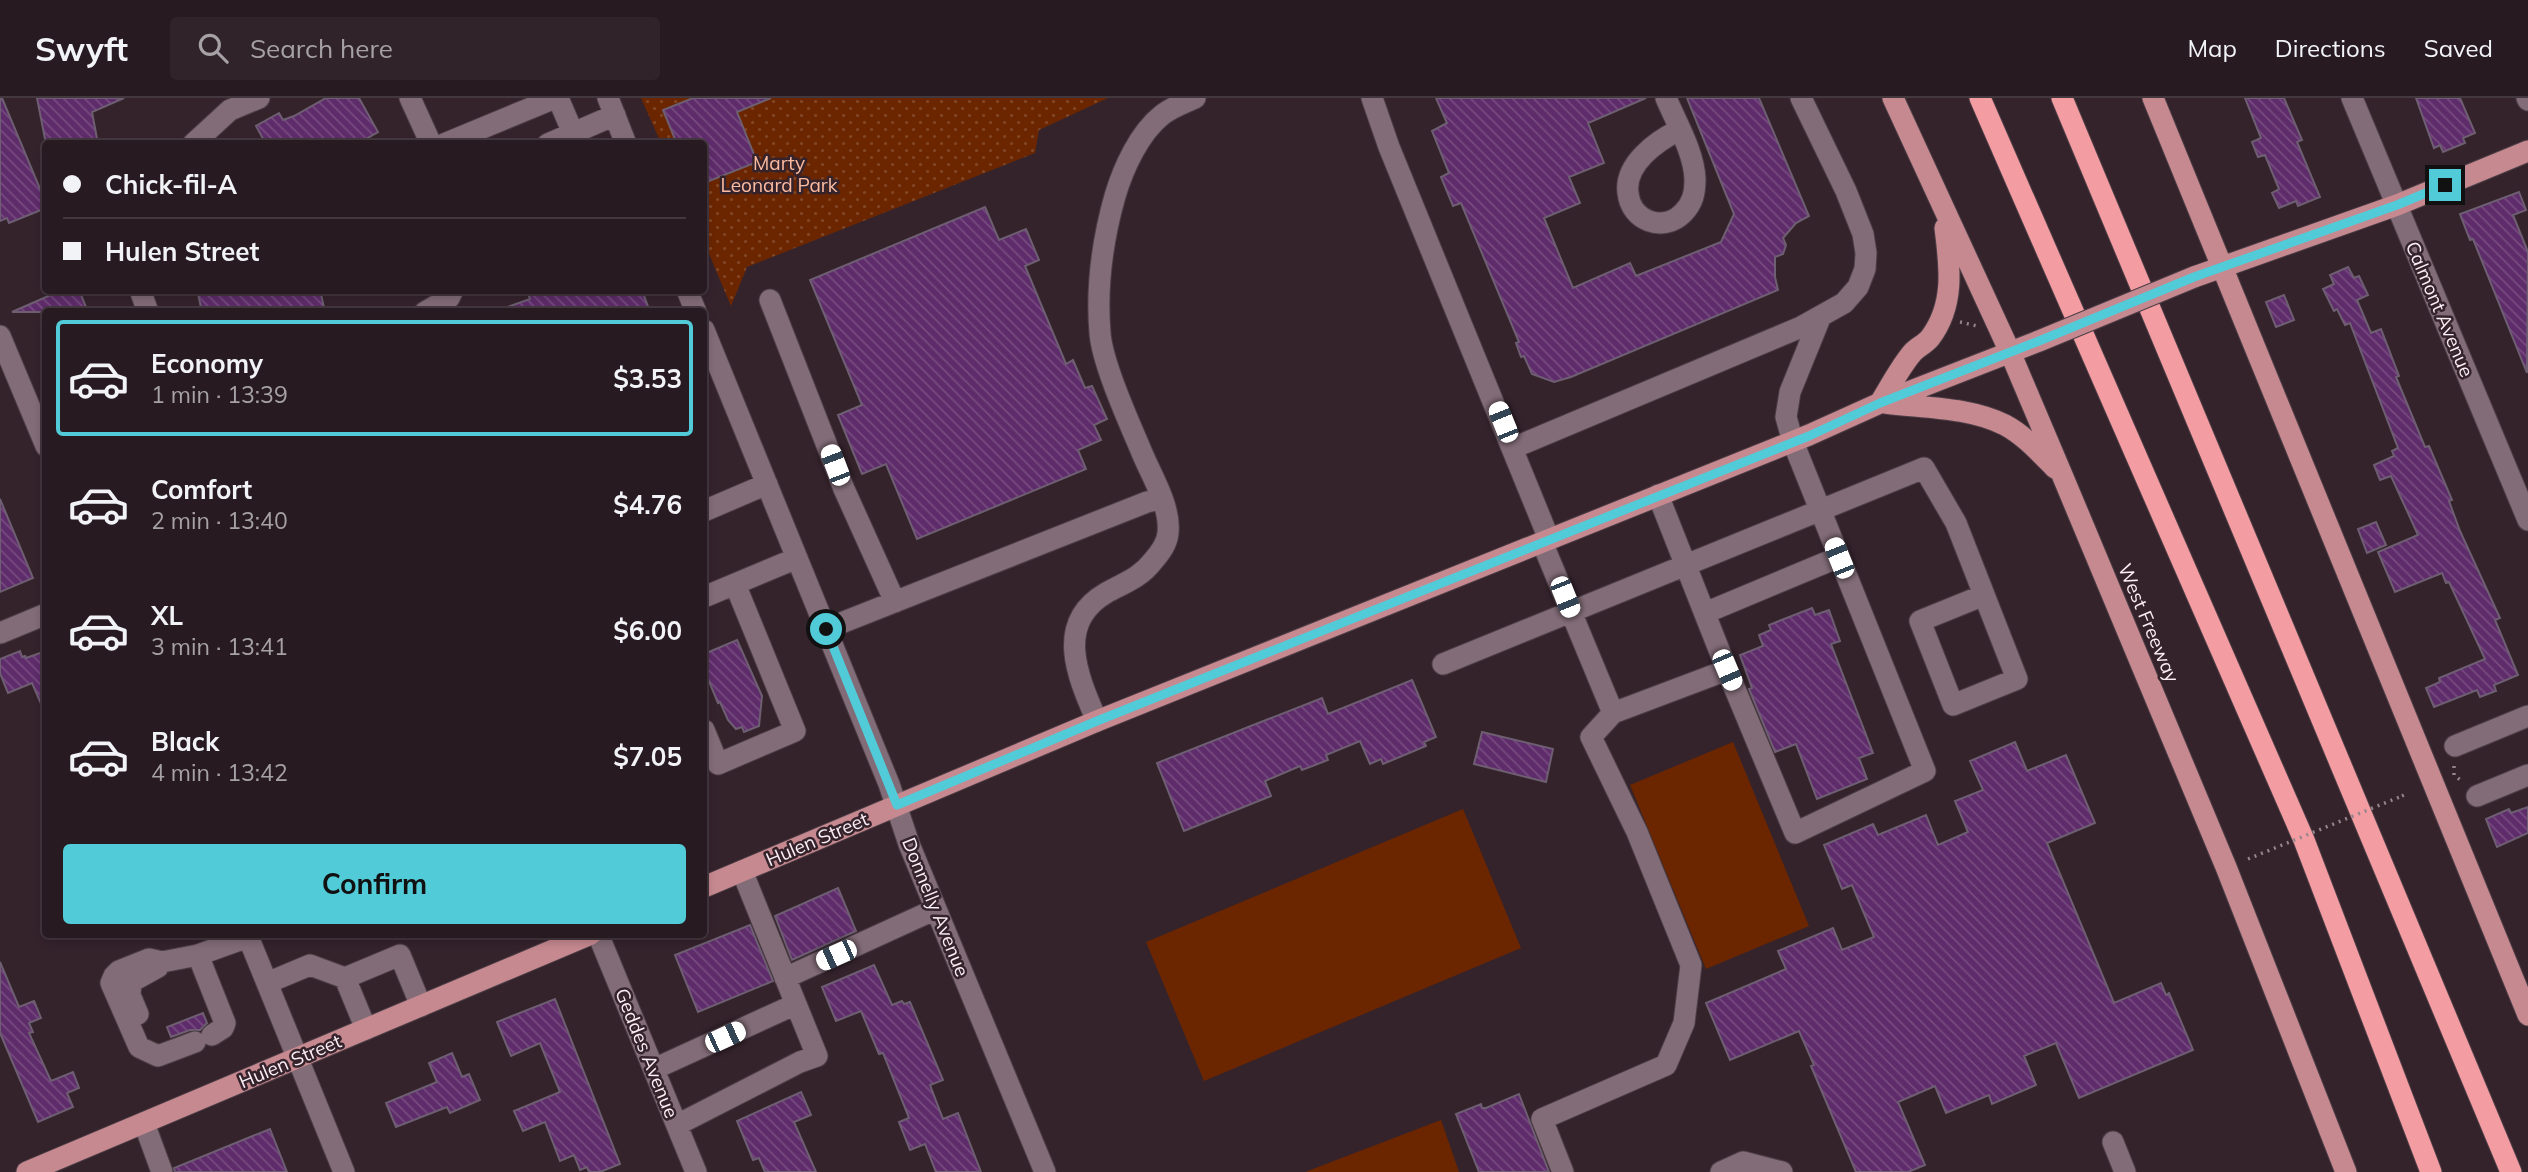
<!DOCTYPE html>
<html lang="en">
<head>
<meta charset="utf-8">
<style>
  body { margin:0; font-family:Mulish,sans-serif; background:#30232a; color:#f1f3f6; height:100vh; display:flex; flex-direction:column; font-size:26px; white-space:nowrap }
  * { box-sizing:border-box; margin:0 }
  p { font-size:23px; color:#a5a1a5 }
  .icon { flex:none; width:38px; height:38px; fill:none; stroke:currentColor; stroke-width:2; stroke-linecap:round; stroke-linejoin:round }
  .map { position:relative; flex:1; overflow:hidden }
  .details { position:absolute; left:42px; top:210px; width:665px; height:630px; display:flex; flex-direction:column; background:#281a21; border-radius:7px; box-shadow:0 4px 10px #0003,0 0 0 2px #44383f }
  .details>* { flex:none }
  .guide { position:absolute; left:42px; top:42px; width:665px; height:154px; border-radius:7px; box-shadow:0 4px 10px #0003,0 0 0 2px #44383f; display:grid; align-content:center; height:154px; padding:0 21px; background:#281a21 }
  .end { position:absolute; width:32px; height:32px; margin:-16px; border:9px solid #52cbd9; background:#111; box-shadow:0 0 0 4px #111 }
  .from { border-radius:50% }
  .car { position:absolute; width:21px; height:42px; margin:-21px -10px; border-radius:9px; box-shadow:0 0 5px 2px #0007; background:linear-gradient(#fff 24%,#345 0 40%,#fff 0 76%,#345 0 86%,#fff 0) }
  .guide b { display:flex; align-items:center; gap:24px; height:66px; font-size:26px }
  .guide b+b { border-top:2px solid #44383f }
  .guide i { width:18px; height:18px; background:#f1f3f6 }
  ul { padding:12px 0 0; list-style:none }
  li { display:flex; align-items:center; gap:21px; height:116px; margin:0 14px 10px; padding:0 7px; border:4px solid transparent; border-radius:7px }
  li div { flex:1 }
  li b { display:block; font-size:26px }
  li em { font-style:normal; font-weight:700 }
  li.current { border-color:#52cbd9 }
  li>.icon { width:63px; height:63px; stroke-width:1.5 }
  .primary-button { display:flex; gap:14px; margin-top:auto; padding:14px 21px }
  .primary-button a { flex:1; height:80px; border-radius:7px; background:#52cbd9; color:#111; font-size:28px; font-weight:700; line-height:80px; text-align:center }
  header { display:flex; align-items:center; gap:42px; box-sizing:border-box; height:98px; padding:0 35px; background:#281a21; border-bottom:2px solid #44383f }
  header strong { font-size:33px }
  nav { display:flex; gap:38px; margin-inline-start:auto; font-size:24px }
  .search { width:490px; height:63px; background:#30232a; display:flex; align-items:center; gap:18px; box-sizing:border-box; padding:0 24px; border-radius:7px; color:#a5a1a5; font-size:26px }
  .map>svg:first-child { display:block }
  .grass { fill:#6b2600 }
  .park { fill:url(#park-dots) }
  .building { fill:url(#building-back-hatch); stroke:#6d5f71; stroke-width:2 }
  .lines { fill:none; stroke-linecap:round; stroke-linejoin:round }
  .minor-casing { stroke:#4d3e46; stroke-width:23 }
  .major-casing { stroke:#4d3e46; stroke-width:23 }
  .highway-casing { stroke:#4d3e46; stroke-width:23 }
  .path { stroke:#94858c; stroke-width:3.5; stroke-dasharray:2 5; stroke-linecap:butt }
  .minor { stroke:#826c77; stroke-width:21 }
  .major { stroke:#c68990; stroke-width:21 }
  .highway { stroke:#f39ca1; stroke-width:21 }
  .major-bridge-casing { stroke:#4d3e46; stroke-width:23; stroke-linecap:butt }
  .path-bridge { stroke:#94858c; stroke-width:3.5; stroke-dasharray:2 5; stroke-linecap:butt }
  .major-bridge { stroke:#c68990; stroke-width:21 }
  .route { stroke:#52cbd9; stroke-width:9 }
  .labels { text-anchor:middle; dominant-baseline:central; stroke-width:5; stroke-linejoin:round; paint-order:stroke }
  .park-label { font-size:19px; fill:#fdbb9f; stroke:#35232c }
  .street-label { font-size:19px; fill:#fbeef4; stroke:#35232c }
</style>
</head>
<body>
<header>
<strong>Swyft</strong>
<div class="search"><svg class="icon" aria-label="search" viewBox="0 0 24 24"><circle cx="10" cy="10" r="6"/><path d="M15 15l6 6"/></svg>Search here</div>
<nav><a>Map</a><a>Directions</a><a>Saved</a></nav>
</header>
<div class="map">
<svg width="2528" height="1074" viewBox="0 0 2528 1074">
  <defs>
    <pattern id="park-dots" width="8" height="8" patternUnits="userSpaceOnUse" patternTransform="scale(1.75)"><rect width="8" height="8" fill="#6b2600"/><path d="M2 2h.1M6 6h.1" fill="none" stroke="#814626" stroke-width="1.8" stroke-linecap="round"/></pattern>
    <pattern id="building-back-hatch" width="6" height="6" patternUnits="userSpaceOnUse" patternTransform="scale(1.75)"><rect width="6" height="6" fill="#5e2c6a"/><path d="M-1 5l2 2M0 0l6 6M5-1l2 2" fill="none" stroke="#764b80"/></pattern>
  </defs>
  <rect width="100%" height="100%" fill="#35232c"/>
  <path class="grass" d="M1733 644 1809 828 1706 871 1630 687Z
    M1463 711 1521 850 1204 983 1146 844Z
    M1441 1022 1459 1074H1305Z"/>
  <path class="park" d="M641 0H1108L1039 32 1035 55 747 169 731 208 704 144V46L661 45Z"/>
  <path class="building" d="M0 0H2L46 105V110L9 125 7 120 0 123Z
    M37 0H124L92 14 98 46H46Z
    M326 0H359L378 34 357 46H266L256 28 279 15 283 22 294 18Z
    M693 0H771L737 14 757 64 704 85V46H677L663 12Z
    M1436 0H1646L1588 25 1604 65 1569 79 1580 105 1544 120 1573 190 1630 165 1636 178 1721 144 1734 116 1687 0H1759L1809 118 1796 125 1783 140 1786 147 1783 156 1775 159V179L1778 192 1571 279 1554 284 1532 276 1524 258 1521 259 1516 245 1519 244 1461 105 1453 108 1441 79 1449 75 1432 33 1447 25Z
    M2245 0H2284L2302 42 2297 44 2320 99 2298 108 2296 103 2279 110 2272 95 2279 91 2265 57 2258 59 2252 44 2261 40Z
    M2416 0H2460L2475 35 2463 40 2465 45 2443 54 2440 47 2434 50Z
    M2519 94 2526 112 2513 117 2528 154 2527 275 2473 141 2470 142 2460 116Z
    M985 109 999 142 1026 131 1039 162 1025 168 1066 266 1073 262 1085 290 1092 288 1107 321 1094 327 1101 342 1078 352 1086 371 917 441 886 366 862 376 838 317 862 307 810 182Z
    M2348 169 2354 180 2359 178 2368 197 2357 202 2371 235 2381 231 2399 278 2396 279 2425 349 2429 348 2452 402 2449 403 2460 433 2500 520 2495 522 2518 577 2494 587 2496 593 2480 599 2477 592 2434 609 2426 590 2440 584 2439 580 2485 561 2449 484 2446 485 2442 475 2395 494 2378 454 2418 437 2391 378 2380 382 2374 367 2394 358 2392 353 2398 350 2350 225 2345 227 2337 211 2334 213 2323 191 2334 186 2330 177Z
    M62 192H79L88 214H12Z
    M214 192H320L325 214H202L198 196Z
    M527 192H642L650 214H502V211L530 201Z
    M2284 197 2294 222 2276 229 2266 204Z
    M0 401 33 480 0 494Z
    M2376 424 2386 447 2367 455 2358 431Z
    M1812 510 1815 517 1829 512 1840 543 1831 546 1873 655 1859 660 1867 681 1817 701 1796 646 1775 654 1749 591 1752 590 1740 557 1763 548 1759 537 1771 532 1769 527Z
    M737 542 762 598 759 628 744 634 742 629 736 631 728 622 720 604 718 605 704 571V556Z
    M20 553 22 559 25 558 26 560 46 553V617L32 585 8 595 0 575V561Z
    M1412 582 1436 639 1424 644 1426 648 1383 666 1381 661 1370 666 1360 643 1326 657 1328 662 1302 672 1300 668 1265 683 1271 698 1184 733 1157 665 1322 600 1328 616Z
    M1482 634 1553 651 1546 684 1474 666Z
    M2015 644 2027 673 2066 657 2095 725 2047 745 2114 905 2161 885 2166 897 2169 895 2193 952 2079 1000 2056 945 2024 958 2036 987 1992 1006 1989 997 1946 1015 1935 988 1898 1004 1925 1067 1908 1074H1856L1811 968 1814 967 1799 933 1730 962 1706 905 1786 871 1778 853 1833 830 1842 852 1874 839 1852 787 1842 791 1824 747 1873 726 1878 737 1926 717 1938 747 1968 734 1955 703 1983 692 1970 663Z
    M2528 709V735L2497 749 2486 721 2509 711 2511 715Z
    M838 790 856 833 792 862 775 818Z
    M750 827 773 883 698 914 675 857Z
    M0 864 19 909 34 903 41 920 29 925 33 934 29 935 51 983 73 974 79 990 67 995 73 1009 38 1024 0 935Z
    M874 867 892 907 902 903 904 906 910 904 943 982 930 987 943 1021 958 1015 981 1074H936L925 1046 910 1052 899 1024 909 1020 883 955 879 956 861 913 836 923 822 889Z
    M555 901 620 1066 600 1074H589L587 1069 580 1072 574 1057 560 1063 545 1024 523 1033 514 1013 560 994 540 945 511 958 497 924Z
    M203 915 207 925 200 932H190L171 939 167 929Z
    M452 955 462 979 469 976 480 1002 450 1015 447 1009 396 1029 386 1005 437 984 429 965Z
    M801 994 811 1017 794 1024 816 1074H765L759 1060 753 1062 737 1023Z
    M1519 996 1549 1074H1479L1456 1016 1481 1006 1482 1010H1486Z
    M270 1031 287 1074H175L174 1070Z"/>
  <g class="lines">
    <defs>
      <path id="minor" d="M410 0 431 46
        M558 0 573 35
        M608 0 626 46
        M1372 0 1389 49 1549 441
        M1666 0C1676 24 1694 54 1695 81 1695 95 1693 105 1683 115 1663 135 1631 123 1628 95 1624 66 1657 43 1679 32
        M2352 0 2528 422
        M2527 0 2528 2
        M193 46 230 12 259 0
        M444 46 555 0
        M548 46 615 17
        M140 192 148 214
        M687 192 696 214
        M770 202 844 391 895 504
        M425 214 449 200 453 192
        M704 232 889 686 909 746 1045 1074
        M0 238 46 348
        M1513 350 1801 229 1844 205 1858 189 1865 171 1866 155 1863 136 1846 93 1801 0
        M1658 397 1727 572
        M704 413 767 386
        M1542 444 1613 615 1591 639 1637 734 1691 867 1684 925 1666 967 1542 1021 1563 1074
        M704 499 797 460
        M1705 515 1839 459
        M826 531 1147 404 1161 401
        M0 535 46 516
        M1443 566 1924 370 1956 425 2017 581 1953 607 1920 523 1984 497
        M1613 615 1727 572 1795 735 1925 673 1793 344 1786 319 1790 294 1820 220
        M1097 623C1079 581 1053 526 1106 495 1124 485 1140 480 1153 463 1160 455 1167 446 1168 435 1171 407 1150 376 1140 350 1128 322 1102 264 1100 235 1096 187 1102 144 1115 98 1123 71 1139 35 1162 17 1172 9 1184 5 1195 0
        M704 632 718 666 795 633 735 486
        M2455 648 2528 618
        M2477 698 2528 677
        M247 836 344 1074
        M598 836 696 1074
        M198 857 225 925 223 930 212 937
        M345 880 366 931
        M785 880 936 811
        M267 885 310 867 345 880 400 857 421 908
        M138 916 130 897 131 884 158 869
        M195 944 158 958 139 949 111 885 114 878 119 873 149 861 162 864 198 857 248 839
        M654 971 796 906
        M144 1025 162 1074
        M677 1027 800 964 817 958 742 773
        M2113 1044 2125 1074
        M1721 1074 1743 1064 1782 1074"/>
      <path id="major" d="M1893 0 2010 254 2063 379 2226 769 2346 1074
        M2153 0 2528 917
        M2194 179 2397 107 2528 53
        M1880 305C1890 289 1900 269 1913 254 1918 249 1925 246 1930 240 1955 207 1950 169 1945 130
        M1885 305C1924 310 1969 309 2005 327 2024 337 2040 355 2055 370
        M704 789 1097 623 1809 337 1880 305 2039 243
        M27 1074 591 836"/>
      <path id="highway" d="M1980 0 2304 742 2431 1074
        M2062 0 2511 1074"/>
    </defs>
    <use href="#minor" class="minor-casing"/>
    <use href="#major" class="major-casing"/>
    <use href="#highway" class="highway-casing"/>
    <path class="path" d="M1960 224 1977 228
      M2454 668V677L2463 684
      M2402 698 2404 697"/>
    <use href="#minor" class="minor"/>
    <use href="#major" class="major"/>
    <use href="#highway" class="highway"/>
    <defs>
      <path id="major-bridge" d="M2039 243 2194 179"/>
    </defs>
    <use href="#major-bridge" class="major-bridge-casing"/>
    <path class="path-bridge" d="M2248 761 2402 698"/>
    <use href="#major-bridge" class="major-bridge"/>
  </g>
  <g class="lines">
    <path class="route" d="M826 531 897 707 1097 623 1809 338 1880 305 2039 243 2194 179 2397 107 2445 87"/>
  </g>
  <g class="labels">
    <g class="park-label">
      <text x="779" y="65">Marty<tspan x="779" dy="22">Leonard Park</tspan></text>
    </g>
    <g class="street-label">
      <text transform="translate(2440 211) rotate(67)">Calmont Avenue</text>
      <text transform="translate(2149 525) rotate(67)">West Freeway</text>
      <text transform="translate(817 741) rotate(-23)">Hulen Street</text>
      <text transform="translate(936 809) rotate(68)">Donnelly Avenue</text>
      <text transform="translate(647 955) rotate(68)">Geddes Avenue</text>
      <text transform="translate(290 963) rotate(-23)">Hulen Street</text>
    </g>
  </g>
</svg>
<i class="end from" style="left:826px;top:531px"></i>
<i class="end" style="left:2445px;top:87px"></i>
<i class="car" style="left:1503px;top:324px;rotate:338deg"></i>
<i class="car" style="left:835px;top:367px;rotate:339deg"></i>
<i class="car" style="left:1839px;top:460px;rotate:338deg"></i>
<i class="car" style="left:1565px;top:499px;rotate:158deg"></i>
<i class="car" style="left:1727px;top:572px;rotate:157deg"></i>
<i class="car" style="left:836px;top:857px;rotate:246deg"></i>
<i class="car" style="left:725px;top:939px;rotate:65deg"></i>
<div class="guide">
<b><i class="from"></i>Chick-fil-A</b>
<b><i></i>Hulen Street</b>
</div>
<section class="details">
<ul>
<li class="current"><svg class="icon" aria-label="car" viewBox="0 0 24 24"><path d="M5 17H2v-5l4-1 3-4h7l3 4 3 1v5h-3M9 17h6M6 11h13"/><circle cx="7" cy="17" r="2"/><circle cx="17" cy="17" r="2"/></svg><div><b>Economy</b><p>1 min · 13:39</p></div><em>$3.53</em></li>
<li><svg class="icon" aria-label="car" viewBox="0 0 24 24"><path d="M5 17H2v-5l4-1 3-4h7l3 4 3 1v5h-3M9 17h6M6 11h13"/><circle cx="7" cy="17" r="2"/><circle cx="17" cy="17" r="2"/></svg><div><b>Comfort</b><p>2 min · 13:40</p></div><em>$4.76</em></li>
<li><svg class="icon" aria-label="car" viewBox="0 0 24 24"><path d="M5 17H2v-5l4-1 3-4h7l3 4 3 1v5h-3M9 17h6M6 11h13"/><circle cx="7" cy="17" r="2"/><circle cx="17" cy="17" r="2"/></svg><div><b>XL</b><p>3 min · 13:41</p></div><em>$6.00</em></li>
<li><svg class="icon" aria-label="car" viewBox="0 0 24 24"><path d="M5 17H2v-5l4-1 3-4h7l3 4 3 1v5h-3M9 17h6M6 11h13"/><circle cx="7" cy="17" r="2"/><circle cx="17" cy="17" r="2"/></svg><div><b>Black</b><p>4 min · 13:42</p></div><em>$7.05</em></li>
</ul>
<div class="primary-button"><a>Confirm</a></div>
</section>
</div>
</body>
</html>
